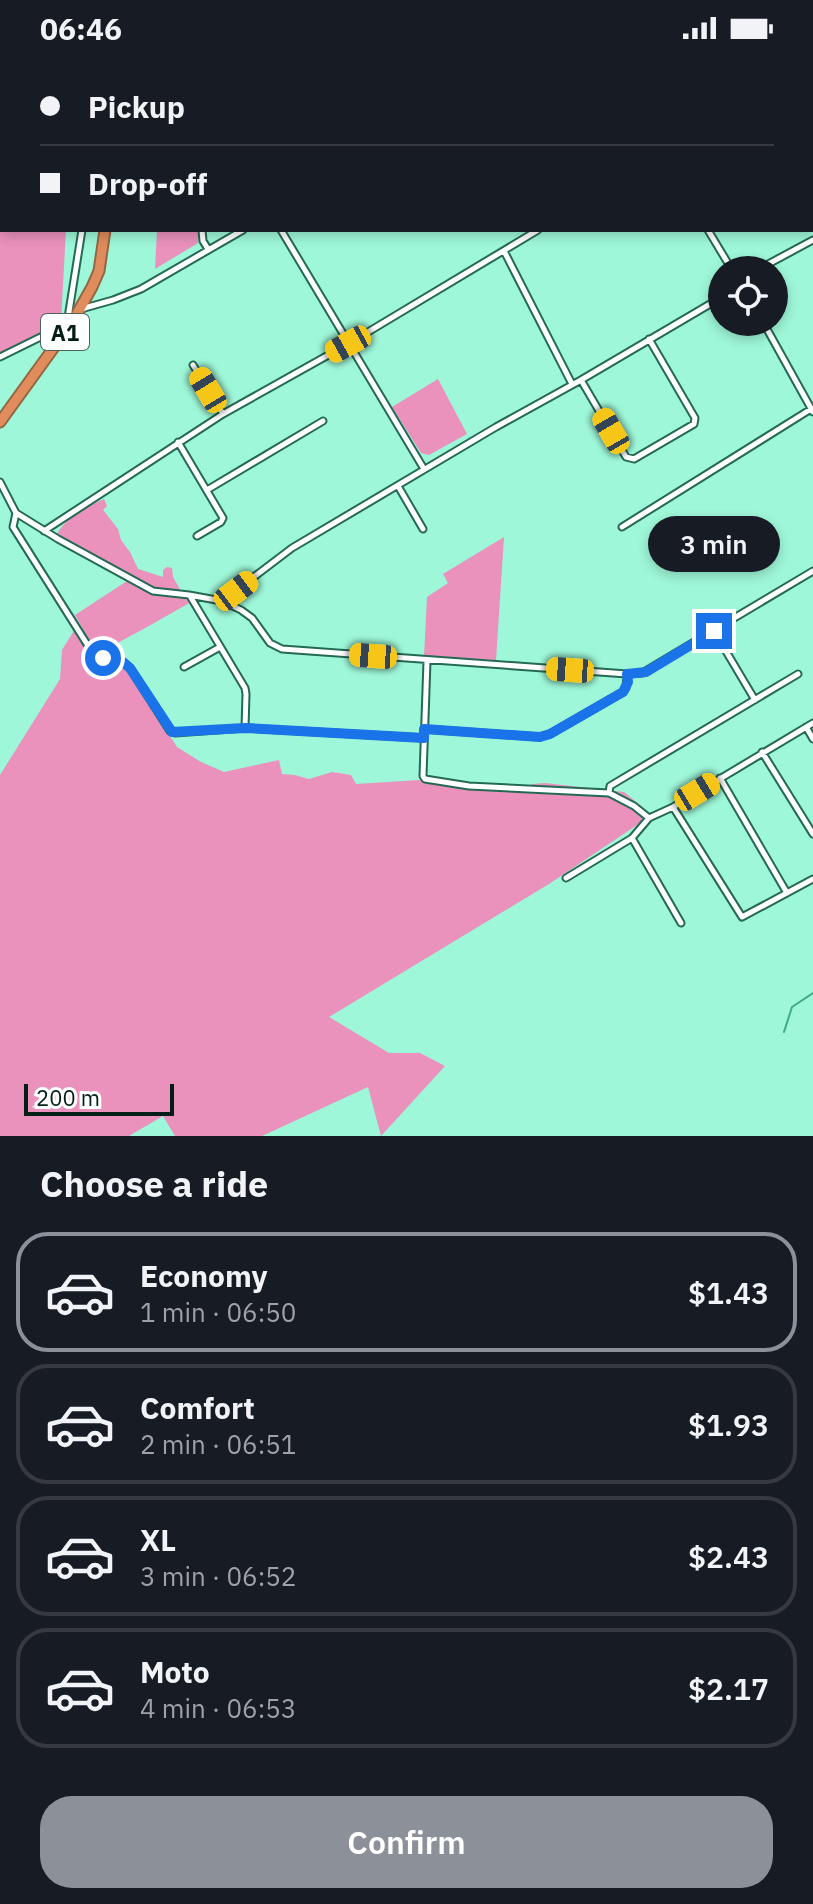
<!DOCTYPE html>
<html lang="en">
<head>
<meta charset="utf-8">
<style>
  body { margin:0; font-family:"IBM Plex Sans",sans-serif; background:#242831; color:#f1f3f6; height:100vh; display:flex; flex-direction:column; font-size:30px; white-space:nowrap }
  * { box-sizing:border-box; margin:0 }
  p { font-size:26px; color:#9ea1a6 }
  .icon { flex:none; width:44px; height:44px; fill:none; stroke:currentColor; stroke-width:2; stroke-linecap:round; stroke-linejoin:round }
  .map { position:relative; height:1080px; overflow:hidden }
  .sheet { display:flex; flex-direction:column; background:#171b24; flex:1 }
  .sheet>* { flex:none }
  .guide { position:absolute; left:0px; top:0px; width:814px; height:176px; box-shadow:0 4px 12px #0003; display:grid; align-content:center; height:176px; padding:0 40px; background:#171b24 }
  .buttons { position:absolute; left:708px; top:200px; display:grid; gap:16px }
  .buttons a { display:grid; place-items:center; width:80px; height:80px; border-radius:50%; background:#171b24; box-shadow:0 4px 12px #0003; font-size:40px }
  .scale { position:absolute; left:24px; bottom:20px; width:150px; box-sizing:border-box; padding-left:8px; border:4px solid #031e16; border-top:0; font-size:22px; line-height:28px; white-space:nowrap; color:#031e16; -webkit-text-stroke:6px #fff; paint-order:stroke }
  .end { position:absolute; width:36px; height:36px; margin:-18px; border:10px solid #1a73e8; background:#fff; box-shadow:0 0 0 4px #fff }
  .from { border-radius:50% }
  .bubble { position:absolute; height:56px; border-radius:28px; background:#171b24; box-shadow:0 4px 12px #0003; font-size:26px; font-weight:600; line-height:56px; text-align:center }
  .car { position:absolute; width:24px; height:48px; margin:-24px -12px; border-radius:10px; box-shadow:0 0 6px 2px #0007; background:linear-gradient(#f5c518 24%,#345 0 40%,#f5c518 0 76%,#345 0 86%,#f5c518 0) }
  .guide b { display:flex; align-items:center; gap:28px; height:76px; font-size:30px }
  .guide b+b { border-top:2px solid #363941 }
  .guide i { width:20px; height:20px; background:#f1f3f6 }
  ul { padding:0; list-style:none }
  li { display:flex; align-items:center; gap:24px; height:120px; margin:0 16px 12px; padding:0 24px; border:4px solid #363941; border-radius:32px }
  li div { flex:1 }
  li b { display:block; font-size:30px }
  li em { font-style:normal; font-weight:600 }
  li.current { border-color:#8c9099 }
  li>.icon { width:72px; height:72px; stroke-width:1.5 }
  h2 { padding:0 40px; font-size:36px; line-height:96px }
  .primary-button { display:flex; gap:16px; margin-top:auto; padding:16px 40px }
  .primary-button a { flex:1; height:92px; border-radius:32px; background:#8c9099; color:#fff; font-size:32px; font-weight:600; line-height:92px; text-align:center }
  .status { display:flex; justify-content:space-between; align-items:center; height:56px; padding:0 40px; background:#171b24; direction:ltr }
  .status svg { height:22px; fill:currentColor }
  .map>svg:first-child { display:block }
  .green { fill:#ea91bc }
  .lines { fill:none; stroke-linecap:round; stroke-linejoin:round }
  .stream { stroke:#42a98a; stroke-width:2 }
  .street-casing { stroke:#246954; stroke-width:9 }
  .highway-casing { stroke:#936644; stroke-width:13 }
  .street { stroke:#fff; stroke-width:5 }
  .highway { stroke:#e08c5c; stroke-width:9 }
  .route { stroke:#1a73e8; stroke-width:10 }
  .labels { text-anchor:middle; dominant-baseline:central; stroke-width:6; stroke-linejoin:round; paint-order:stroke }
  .shield { fill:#fff; stroke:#4f625c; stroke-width:2 }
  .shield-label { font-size:22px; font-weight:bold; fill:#031e16 }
</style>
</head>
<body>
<div class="status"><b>06:46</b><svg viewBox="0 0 49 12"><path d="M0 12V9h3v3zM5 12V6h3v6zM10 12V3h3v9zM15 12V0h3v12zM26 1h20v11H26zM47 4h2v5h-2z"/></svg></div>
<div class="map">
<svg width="813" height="1080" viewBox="0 0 813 1080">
  <rect width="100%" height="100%" fill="#9ef7d8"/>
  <path class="green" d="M2 84V174H66L61 265 0 302V86Z
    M157 174H199L198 187 155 213Z
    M438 323 467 378 429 399 421 397 392 351Z
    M104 443 107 450 103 454 118 473 121 484 130 496 138 513 163 521V514L167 511 172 512 173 521 181 535 148 530 57 478C65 462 88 450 104 443Z
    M504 481 496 604 424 601 427 541 448 527 443 518Z
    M127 525 154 539 187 541 191 546C162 563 132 579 103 595H95L75 559Z
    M75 573 92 600 126 612 177 691 201 706 224 716 279 704 282 718 295 719 309 723 332 716 351 719 356 728 419 724 470 733 518 735 533 728 545 727 624 736 646 754 640 767 549 828 329 961 389 997H420L445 1010 381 1080 368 1031 262 1080H175L163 1060 129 1080H0V719L60 623 62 594Z"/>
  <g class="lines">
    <path class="stream" d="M784 976 792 951 813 937"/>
    <defs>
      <path id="street" d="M170 0 173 2
        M401 0 403 2
        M601 0 602 2
        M93 2 94 0
        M273 2 276 0
        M530 2 533 0
        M812 10H813
        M202 174 203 185 208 193
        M281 174 424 413
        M708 174 732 214
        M504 195 572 328
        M757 214 813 184
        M81 253 113 244 141 233 243 174
        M763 266 813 356
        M67 268 82 174
        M0 301 67 268
        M193 309 223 358
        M581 324 626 401 634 403 694 368 695 362 649 283
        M178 386 223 462 221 466 197 480
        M0 426 16 457 58 483 153 535 189 539 222 545 241 554 252 562 270 587 282 593 627 618 642 617 813 515
        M398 430 423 473
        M207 434 323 365
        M16 457 13 471 92 596 103 602 123 606 130 612 170 675 175 677 245 672 424 682
        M622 471 811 353
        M44 475 223 358 348 288 538 174
        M190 540 245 632 246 638 245 672
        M222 545 292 492 496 371 581 324 722 241
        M714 575 755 644
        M427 605 423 720 425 723 469 730 609 737 634 750 649 762
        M184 611 220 591
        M806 671 813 683
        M424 673 540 681 550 678 623 636 626 632 627 618
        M762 696 813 778
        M720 722 787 837
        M609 737 610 730 798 618
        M673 751 742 861 813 823
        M632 782 681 867
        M566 822 632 782 649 762 673 751 813 667"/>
      <path id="highway" d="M118 2V0
        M0 366 73 265 92 231 99 215 105 174"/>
    </defs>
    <use href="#street" class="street-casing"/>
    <use href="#highway" class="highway-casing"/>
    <use href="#street" class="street"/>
    <use href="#highway" class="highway"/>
  </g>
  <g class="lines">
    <path class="route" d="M103 602 123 606 130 612 172 676 245 672 424 682V673L540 681 550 678 623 636 628 626 627 618 646 616 714 575"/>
  </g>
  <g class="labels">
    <rect class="shield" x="41" y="258" width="48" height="36" rx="6"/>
    <g class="shield-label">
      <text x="65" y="276">A1</text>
    </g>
  </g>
</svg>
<div class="buttons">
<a><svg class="icon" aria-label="locate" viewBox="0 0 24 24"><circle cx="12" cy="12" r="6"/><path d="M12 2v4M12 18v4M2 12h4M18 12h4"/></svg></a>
</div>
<div class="scale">200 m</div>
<i class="end from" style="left:103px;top:602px"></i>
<i class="end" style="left:714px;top:575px"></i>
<div class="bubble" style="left:648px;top:460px;width:132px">3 min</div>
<i class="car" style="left:348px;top:288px;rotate:241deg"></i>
<i class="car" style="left:208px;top:334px;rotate:329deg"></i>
<i class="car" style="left:611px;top:375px;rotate:330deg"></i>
<i class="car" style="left:236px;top:535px;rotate:53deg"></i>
<i class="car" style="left:373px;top:600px;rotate:274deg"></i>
<i class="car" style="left:570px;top:614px;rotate:274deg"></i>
<i class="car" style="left:697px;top:736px;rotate:59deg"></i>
<div class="guide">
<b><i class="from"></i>Pickup</b>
<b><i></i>Drop-off</b>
</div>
</div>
<section class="sheet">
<h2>Choose a ride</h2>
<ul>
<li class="current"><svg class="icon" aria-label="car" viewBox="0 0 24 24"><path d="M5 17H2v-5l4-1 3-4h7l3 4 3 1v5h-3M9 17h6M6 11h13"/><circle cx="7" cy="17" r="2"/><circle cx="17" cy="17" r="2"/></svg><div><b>Economy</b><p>1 min · 06:50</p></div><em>$1.43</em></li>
<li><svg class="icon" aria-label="car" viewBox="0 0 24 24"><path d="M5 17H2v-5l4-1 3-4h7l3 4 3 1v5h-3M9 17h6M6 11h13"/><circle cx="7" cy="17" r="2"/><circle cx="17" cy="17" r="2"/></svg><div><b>Comfort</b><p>2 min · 06:51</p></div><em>$1.93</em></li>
<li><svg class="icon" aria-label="car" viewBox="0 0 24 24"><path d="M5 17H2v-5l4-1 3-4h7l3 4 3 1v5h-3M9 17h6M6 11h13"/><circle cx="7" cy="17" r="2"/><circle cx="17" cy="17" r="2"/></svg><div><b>XL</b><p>3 min · 06:52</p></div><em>$2.43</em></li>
<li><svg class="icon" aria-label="car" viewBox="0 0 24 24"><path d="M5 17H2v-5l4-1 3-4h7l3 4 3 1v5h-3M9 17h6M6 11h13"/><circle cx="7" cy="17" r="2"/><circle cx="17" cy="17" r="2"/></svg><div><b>Moto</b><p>4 min · 06:53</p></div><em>$2.17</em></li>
</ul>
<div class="primary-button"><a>Confirm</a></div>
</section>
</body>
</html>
